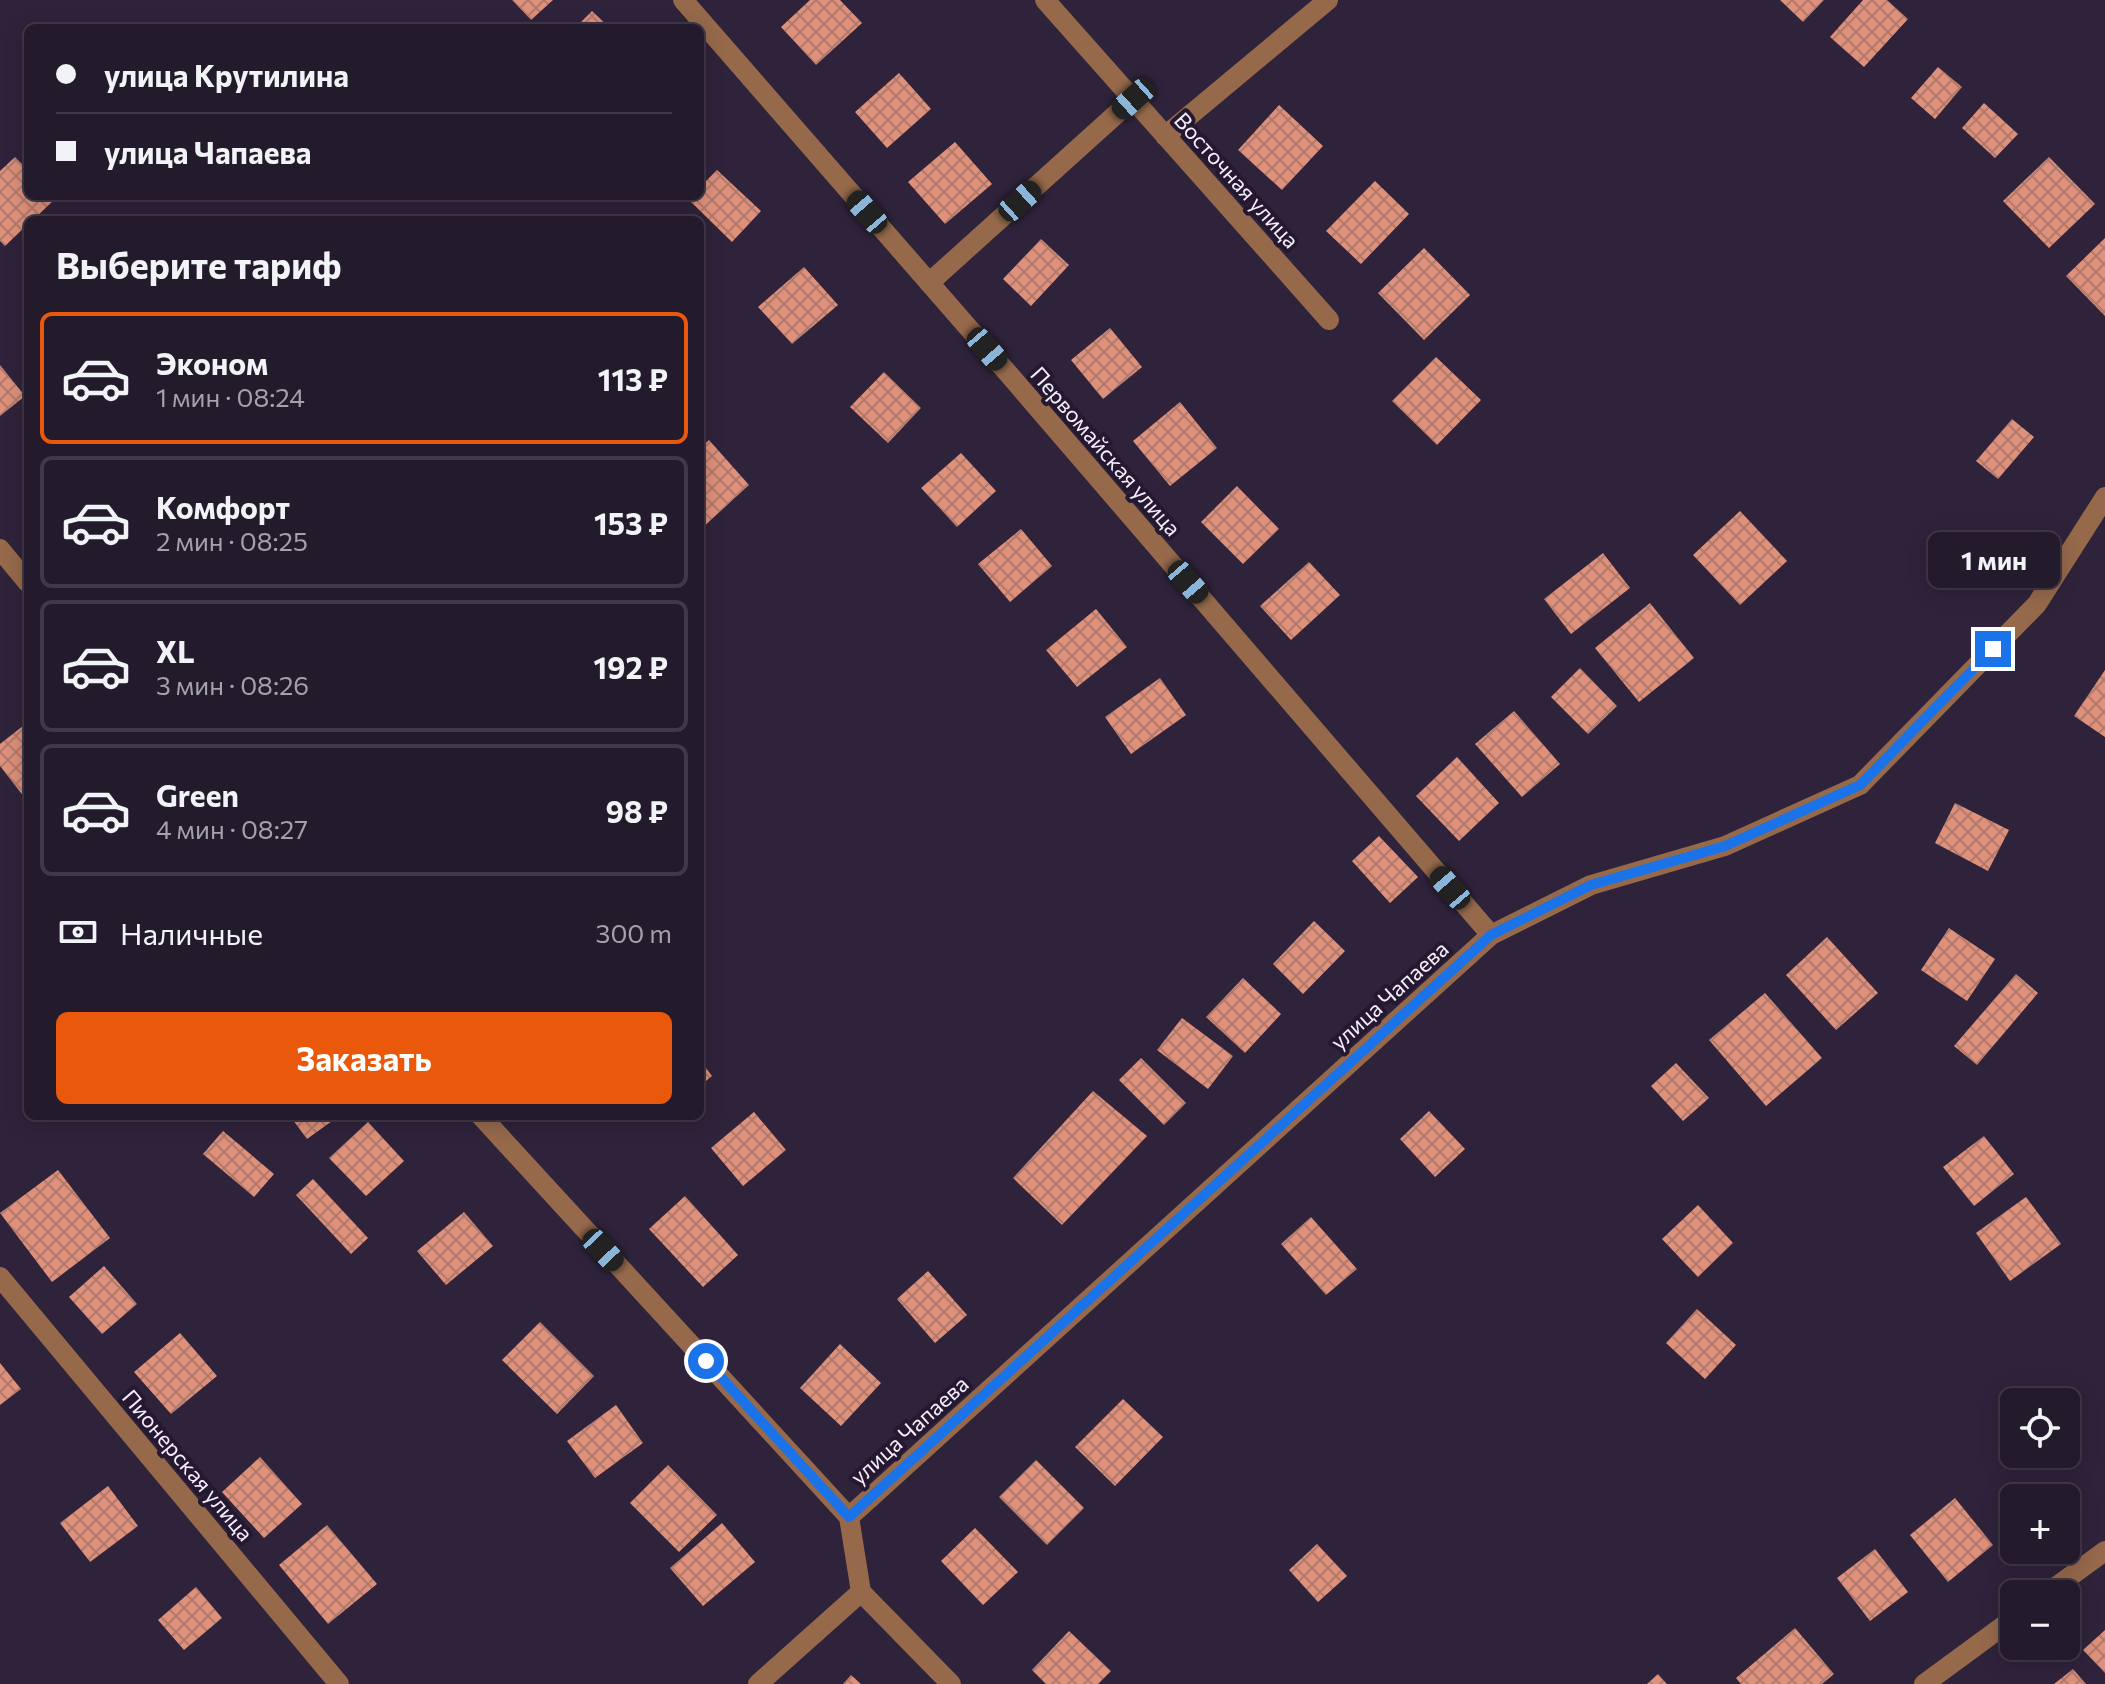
<!DOCTYPE html>
<html lang="ru">
<head>
<meta charset="utf-8">
<style>
  body { margin:0; font-family:Commissioner,sans-serif; background:#2b2334; color:#f1f3f6; height:100vh; display:flex; flex-direction:column; font-size:30px; white-space:nowrap }
  * { box-sizing:border-box; margin:0 }
  p { font-size:26px; color:#a3a1a9 }
  .icon { flex:none; width:44px; height:44px; fill:none; stroke:currentColor; stroke-width:2; stroke-linecap:round; stroke-linejoin:round }
  .map { position:relative; flex:1; overflow:hidden }
  .side { position:absolute; left:24px; top:216px; width:680px; height:904px; display:flex; flex-direction:column; background:#231a2c; border-radius:12px; box-shadow:0 4px 20px #0003,0 0 0 2px #403848 }
  .side>* { flex:none }
  .banner { position:absolute; left:24px; top:24px; width:680px; height:176px; border-radius:12px; box-shadow:0 4px 20px #0003,0 0 0 2px #403848; display:grid; align-content:center; height:176px; padding:0 32px; background:#231a2c }
  .buttons { position:absolute; left:2000px; top:1388px; display:grid; gap:16px }
  .buttons a { display:grid; place-items:center; width:80px; height:80px; border-radius:12px; background:#231a2c; box-shadow:0 4px 20px #0003,0 0 0 2px #403848; font-size:40px }
  .end { position:absolute; width:36px; height:36px; margin:-18px; border:10px solid #1a73e8; background:#fff; box-shadow:0 0 0 4px #fff }
  .from { border-radius:50% }
  .bubble { position:absolute; height:56px; border-radius:12px; background:#231a2c; box-shadow:0 4px 20px #0003,0 0 0 2px #403848; font-size:26px; font-weight:700; line-height:56px; text-align:center }
  .car { position:absolute; width:24px; height:48px; margin:-24px -12px; border-radius:10px; box-shadow:0 0 6px 2px #0007; background:linear-gradient(#222 24%,#8ab4d8 0 40%,#222 0 76%,#8ab4d8 0 86%,#222 0) }
  .banner b { display:flex; align-items:center; gap:28px; height:76px; font-size:30px }
  .banner b+b { border-top:2px solid #403848 }
  .banner i { width:20px; height:20px; background:#f1f3f6 }
  ul { padding:0; list-style:none }
  li { display:flex; align-items:center; gap:24px; height:132px; margin:0 16px 12px; padding:0 16px; border:4px solid #403848; border-radius:12px }
  li div { flex:1 }
  li b { display:block; font-size:30px }
  li em { font-style:normal; font-weight:700 }
  li.current { border-color:#ea580c }
  li>.icon { width:72px; height:72px; stroke-width:1.5 }
  h2 { padding:0 32px; font-size:36px; line-height:96px }
  .pay { display:flex; align-items:center; gap:20px; height:88px; padding:0 32px; font-size:30px }
  .pay p { margin-inline-start:auto }
  .primary-button { display:flex; gap:16px; margin-top:auto; padding:16px 32px }
  .primary-button a { flex:1; height:92px; border-radius:12px; background:#ea580c; color:#fff; font-size:32px; font-weight:700; line-height:92px; text-align:center }
  .map>svg:first-child { display:block }
  .building { fill:url(#building-cross-hatch) }
  .lines { fill:none; stroke-linecap:round; stroke-linejoin:round }
  .minor { stroke:#96694b; stroke-width:20 }
  .route { stroke:#1a73e8; stroke-width:10 }
  .labels { text-anchor:middle; dominant-baseline:central; stroke-width:8; stroke-linejoin:round; paint-order:stroke }
  .street-label { font-size:22px; fill:#f6f0fd; stroke:#251931 }
</style>
</head>
<body>
<div class="map">
<svg width="2105" height="1684" viewBox="0 0 2105 1684">
  <defs>
    <pattern id="building-cross-hatch" width="8" height="8" patternUnits="userSpaceOnUse" patternTransform="scale(2)"><rect width="8" height="8" fill="#de907a"/><path d="M0 0l8 8M0 8l8-8" fill="none" stroke="#b27a6c"/></pattern>
  </defs>
  <rect width="100%" height="100%" fill="#2f233b"/>
  <path class="building" d="M512 0H553L531 20Z
    M810 0H840L862 23 816 65 781 27Z
    M1780 0H1824L1803 22Z
    M1863 0H1887L1908 19 1864 67 1830 37Z
    M592 11 610 28H575Z
    M1938 67 1962 87 1935 119 1911 98Z
    M899 73 931 109 887 148 855 112Z
    M1984 103 2018 134 1995 158 1962 128Z
    M1279 105 1323 146 1282 190 1238 150Z
    M955 142 992 184 945 224 908 182Z
    M15 157 28 170V196H52L55 199 33 220H28V224L5 246 0 241V171Z
    M2049 157 2095 204 2049 248 2003 201Z
    M717 170 761 211 732 242 688 199 691 196H700V187Z
    M1375 181 1409 214 1361 264 1326 231Z
    M2105 238V316L2066 276Z
    M1041 239 1069 265 1031 306 1003 279Z
    M1424 248 1470 295 1424 340 1378 293Z
    M804 267 838 305 792 344 758 307Z
    M1110 328 1142 367 1103 399 1071 360Z
    M1436 357 1481 400 1437 445 1392 401Z
    M0 365 25 396 0 416Z
    M884 372 921 408 888 443 850 407Z
    M1180 402 1217 448 1170 486 1133 441Z
    M2012 419 2034 437 1998 479 1976 461Z
    M709 440 749 485 700 530V448Z
    M961 453 996 491 957 527 921 488Z
    M1237 486 1279 529 1243 564 1201 522Z
    M1740 511 1787 561 1740 605 1693 555Z
    M1021 529 1052 566 1010 602 978 564Z
    M1603 553 1630 588 1571 634 1544 599Z
    M1309 562 1340 595 1291 640 1260 606Z
    M1650 603 1694 658 1639 702 1595 648Z
    M1096 609 1127 647 1077 687 1046 650Z
    M1580 668 1617 706 1588 734 1551 697Z
    M2105 670V737L2074 716Z
    M1160 678 1186 715 1131 754 1105 717Z
    M1514 711 1560 764 1522 797 1475 744Z
    M28 722V802L0 766V744Z
    M1457 757 1499 803 1459 841 1416 796Z
    M1955 803 2009 830 1988 871 1935 843Z
    M1379 836 1418 877 1390 903 1352 861Z
    M1314 921 1345 951 1303 994 1273 964Z
    M1949 928 1995 959 1967 1001 1921 970Z
    M1827 937 1878 993 1836 1030 1786 975Z
    M2016 974 2038 993 1977 1065 1954 1046Z
    M1243 978 1281 1014 1245 1053 1206 1017Z
    M1765 993 1822 1058 1766 1106 1709 1040Z
    M1182 1018 1233 1056 1208 1089 1157 1050Z
    M1141 1058 1186 1103 1164 1125 1119 1080Z
    M700 1060 712 1076 700 1086Z
    M1676 1063 1709 1098 1683 1121 1651 1086Z
    M1093 1091 1147 1136 1062 1225 1013 1178Z
    M1429 1111 1465 1149 1435 1177 1400 1139Z
    M754 1112 786 1150 743 1186 711 1148Z
    M290 1116H339L307 1139Z
    M368 1122 404 1161 366 1196 329 1158Z
    M223 1131 274 1174 254 1197 203 1154Z
    M1984 1136 2014 1174 1974 1206 1943 1167Z
    M58 1170 110 1238 52 1282 0 1213Z
    M313 1179 368 1238 351 1254 296 1195Z
    M685 1196 738 1255 703 1287 649 1229Z
    M2026 1197 2061 1244 2010 1281 1976 1233Z
    M1698 1205 1733 1243 1698 1277 1662 1239Z
    M464 1212 493 1246 446 1285 417 1251Z
    M1311 1217 1357 1269 1326 1295 1281 1244Z
    M104 1266 137 1304 102 1334 69 1297Z
    M928 1271 967 1315 935 1343 897 1299Z
    M1697 1309 1736 1345 1705 1379 1666 1343Z
    M540 1322 594 1376 557 1414 502 1360Z
    M180 1333 217 1376 171 1414 134 1372Z
    M840 1344 881 1383 841 1426 800 1388Z
    M0 1363 21 1389 0 1405Z
    M1123 1399 1163 1437 1115 1486 1075 1447Z
    M616 1405 643 1443 595 1478 567 1441Z
    M260 1457 302 1504 264 1538 222 1492Z
    M1036 1460 1084 1508 1047 1545 999 1497Z
    M668 1465 717 1515 679 1552 630 1503Z
    M108 1486 138 1526 90 1562 60 1523Z
    M1955 1498 1993 1545 1948 1582 1910 1535Z
    M722 1523 755 1562 703 1606 670 1568Z
    M327 1525 377 1584 328 1624 279 1565Z
    M975 1528 1018 1572 983 1605 941 1561Z
    M1317 1544 1347 1576 1318 1602 1289 1570Z
    M1875 1549 1908 1592 1870 1621 1837 1578Z
    M196 1587 222 1618 184 1650 158 1620Z
    M1795 1628 1834 1674 1822 1684H1741L1736 1678Z
    M2105 1630V1673L2083 1650Z
    M1069 1631 1111 1671 1098 1684H1046L1032 1670Z
    M2073 1669 2086 1684H2054Z
    M1658 1674 1667 1684H1647Z
    M851 1675 861 1684H843Z"/>
  <g class="lines">
    <path class="minor" d="M683 0 1006 371 1491 935
      M1045 0 1329 320
      M1165 136 1328 0
      M929 283 1133 99
      M0 549 28 583
      M481 1116 849 1517 861 1592 951 1684
      M0 1277 339 1684
      M849 1517 1491 935 1591 885 1725 846 1860 785 2037 604 2105 497
      M2046 1594 2105 1551
      M758 1684 861 1592
      M1924 1684 2014 1618"/>
  </g>
  <g class="lines">
    <path class="route" d="M706 1361 849 1517 1491 935 1591 885 1725 846 1860 785 1993 649"/>
  </g>
  <g class="labels">
    <g class="street-label">
      <text transform="translate(1237 180) rotate(48)">Восточная улица</text>
      <text transform="translate(1106 451) rotate(49)">Первомайская улица</text>
      <text transform="translate(1389 995) rotate(-42)">улица Чапаева</text>
      <text transform="translate(909 1430) rotate(-42)">улица Чапаева</text>
      <text transform="translate(188 1465) rotate(50)">Пионерская улица</text>
    </g>
  </g>
</svg>
<div class="buttons">
<a><svg class="icon" aria-label="locate" viewBox="0 0 24 24"><circle cx="12" cy="12" r="6"/><path d="M12 2v4M12 18v4M2 12h4M18 12h4"/></svg></a>
<a>+</a>
<a>−</a>
</div>
<i class="end from" style="left:706px;top:1361px"></i>
<i class="end" style="left:1993px;top:649px"></i>
<div class="bubble" style="left:1928px;top:532px;width:132px">1 мин</div>
<i class="car" style="left:1133px;top:99px;rotate:228deg"></i>
<i class="car" style="left:1020px;top:201px;rotate:48deg"></i>
<i class="car" style="left:867px;top:212px;rotate:319deg"></i>
<i class="car" style="left:987px;top:349px;rotate:139deg"></i>
<i class="car" style="left:1188px;top:582px;rotate:139deg"></i>
<i class="car" style="left:1450px;top:888px;rotate:319deg"></i>
<i class="car" style="left:603px;top:1250px;rotate:137deg"></i>
<div class="banner">
<b><i class="from"></i>улица Крутилина</b>
<b><i></i>улица Чапаева</b>
</div>
<section class="side">
<h2>Выберите тариф</h2>
<ul>
<li class="current"><svg class="icon" aria-label="car" viewBox="0 0 24 24"><path d="M5 17H2v-5l4-1 3-4h7l3 4 3 1v5h-3M9 17h6M6 11h13"/><circle cx="7" cy="17" r="2"/><circle cx="17" cy="17" r="2"/></svg><div><b>Эконом</b><p>1 мин · 08:24</p></div><em>113 ₽</em></li>
<li><svg class="icon" aria-label="car" viewBox="0 0 24 24"><path d="M5 17H2v-5l4-1 3-4h7l3 4 3 1v5h-3M9 17h6M6 11h13"/><circle cx="7" cy="17" r="2"/><circle cx="17" cy="17" r="2"/></svg><div><b>Комфорт</b><p>2 мин · 08:25</p></div><em>153 ₽</em></li>
<li><svg class="icon" aria-label="car" viewBox="0 0 24 24"><path d="M5 17H2v-5l4-1 3-4h7l3 4 3 1v5h-3M9 17h6M6 11h13"/><circle cx="7" cy="17" r="2"/><circle cx="17" cy="17" r="2"/></svg><div><b>XL</b><p>3 мин · 08:26</p></div><em>192 ₽</em></li>
<li><svg class="icon" aria-label="car" viewBox="0 0 24 24"><path d="M5 17H2v-5l4-1 3-4h7l3 4 3 1v5h-3M9 17h6M6 11h13"/><circle cx="7" cy="17" r="2"/><circle cx="17" cy="17" r="2"/></svg><div><b>Green</b><p>4 мин · 08:27</p></div><em>98 ₽</em></li>
</ul>
<div class="pay"><svg class="icon" aria-label="cash" viewBox="0 0 24 24"><path d="M3 7h18v10H3z"/><circle cx="12" cy="12" r="2"/></svg>Наличные<p>300 m</p></div>
<div class="primary-button"><a>Заказать</a></div>
</section>
</div>
</body>
</html>
